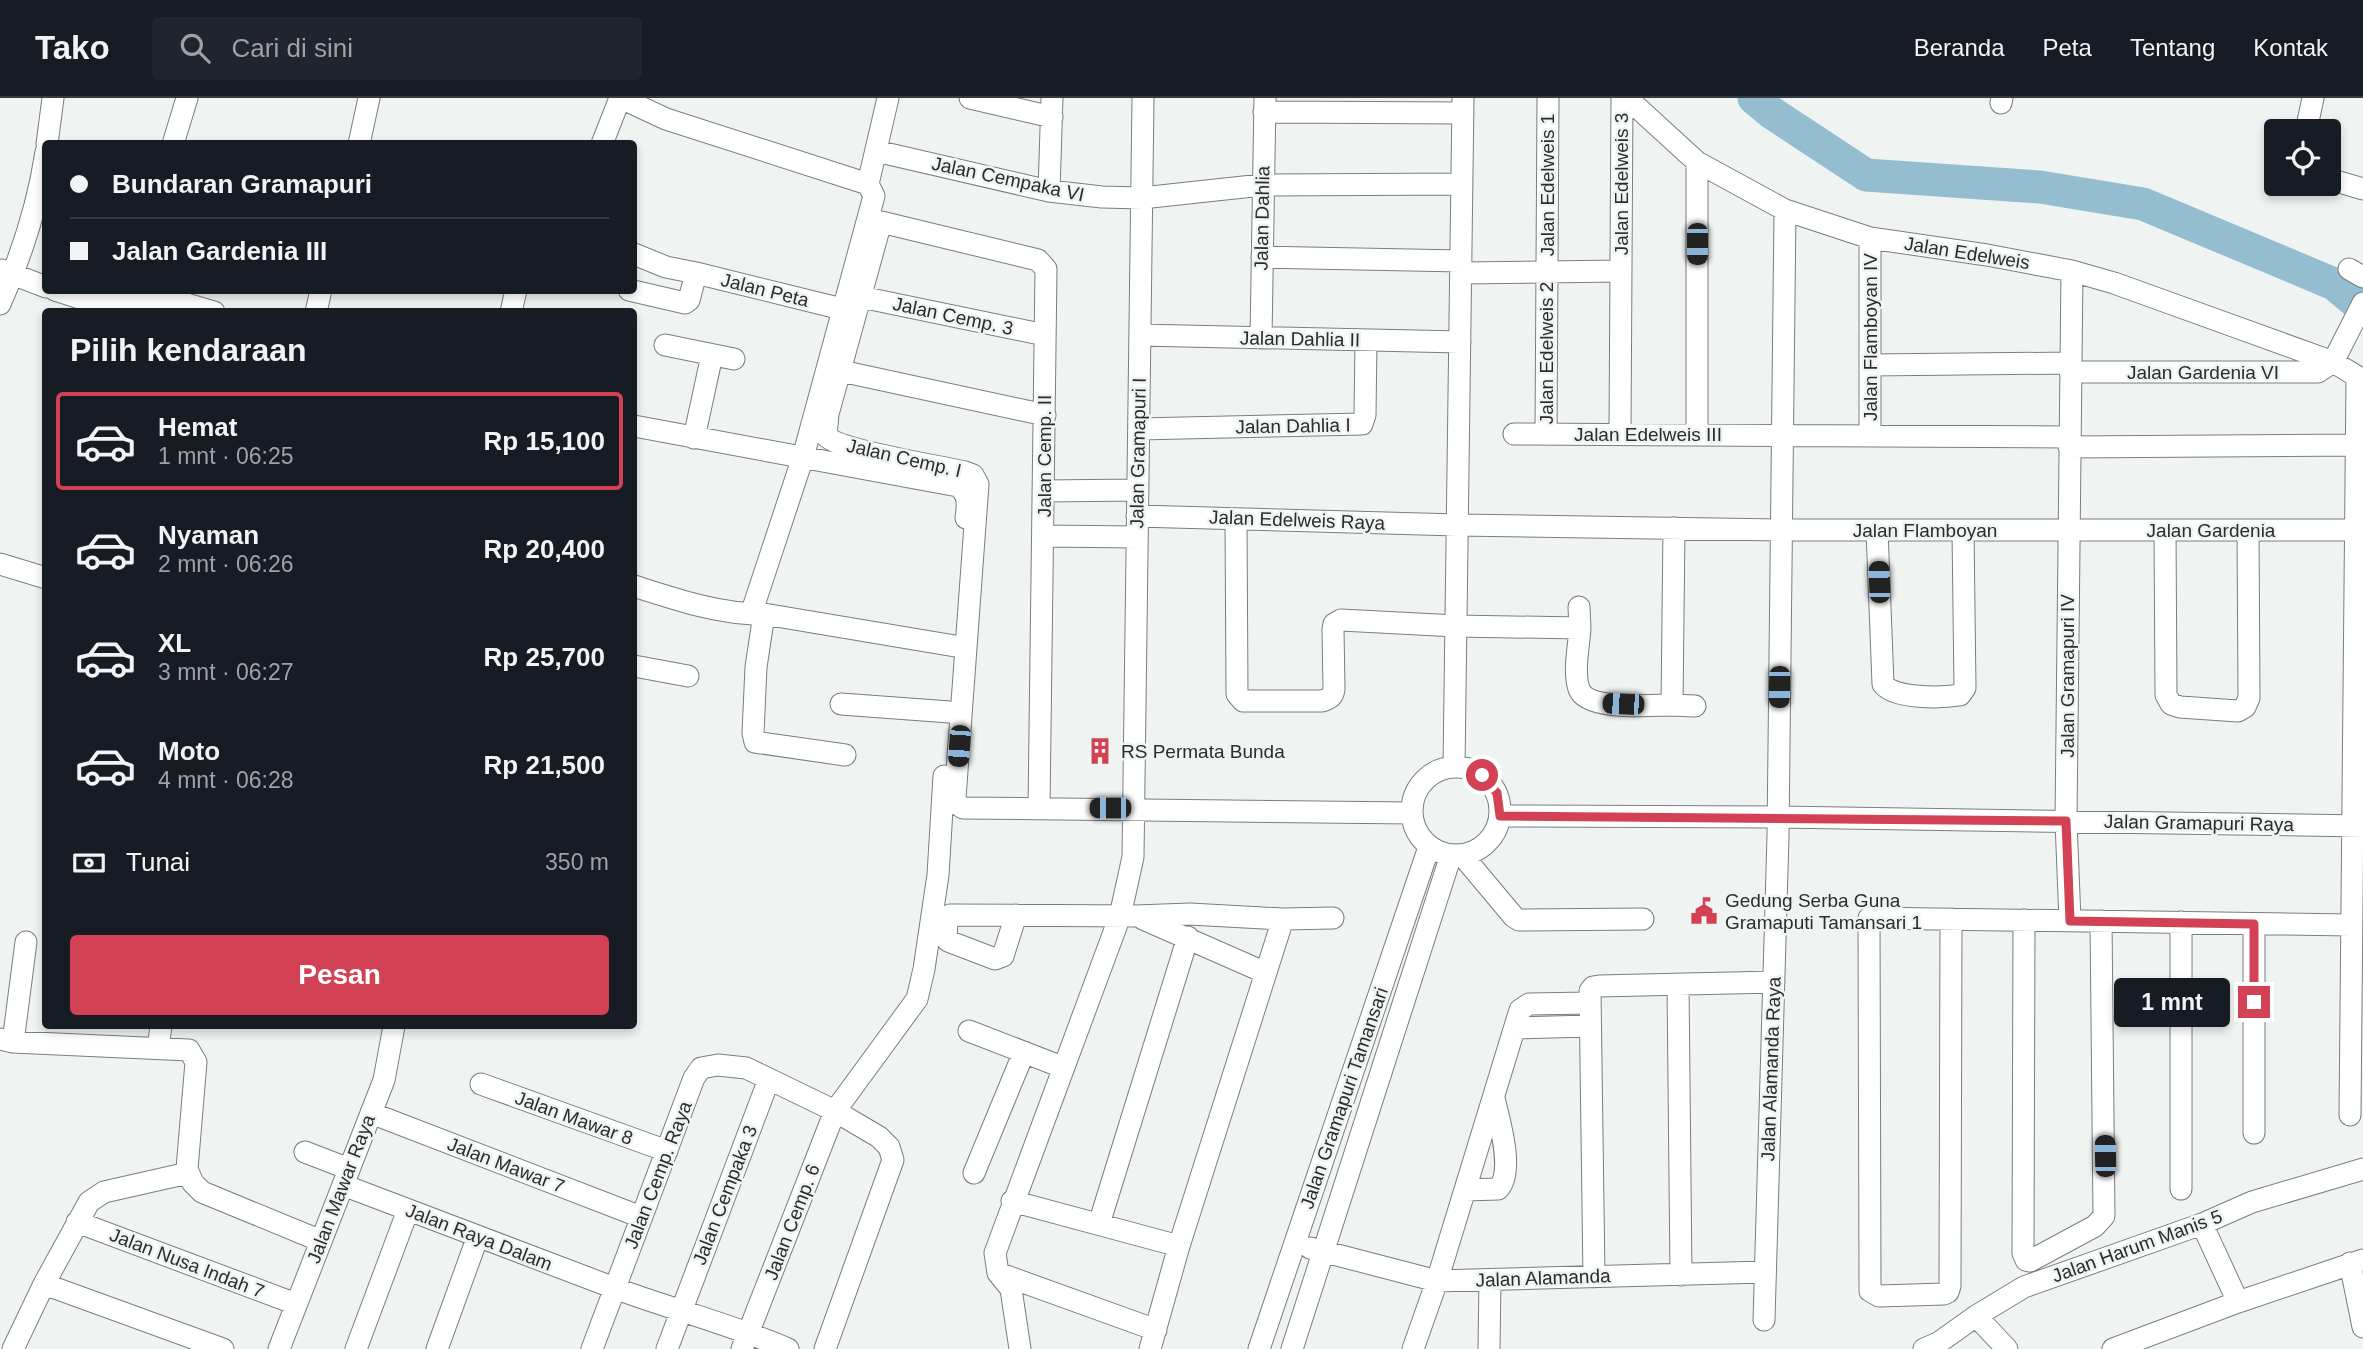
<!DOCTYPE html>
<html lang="id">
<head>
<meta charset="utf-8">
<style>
  body { margin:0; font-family:Arial,sans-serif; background:#20242c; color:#f1f3f6; height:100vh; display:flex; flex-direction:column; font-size:26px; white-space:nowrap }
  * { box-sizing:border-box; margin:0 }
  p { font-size:23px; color:#9ea1a6 }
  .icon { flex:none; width:38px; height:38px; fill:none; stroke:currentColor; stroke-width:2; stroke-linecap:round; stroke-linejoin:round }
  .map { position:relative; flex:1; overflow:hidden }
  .drawer { position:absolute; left:42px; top:210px; width:595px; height:721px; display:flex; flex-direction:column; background:#171b24; border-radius:7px; box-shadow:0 4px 10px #0003 }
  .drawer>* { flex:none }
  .guide { position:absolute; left:42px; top:42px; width:595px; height:154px; border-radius:7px; box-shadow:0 4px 10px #0003; display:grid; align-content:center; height:154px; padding:0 28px; background:#171b24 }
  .fabs { position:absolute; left:2264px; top:21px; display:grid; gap:14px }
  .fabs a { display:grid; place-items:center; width:77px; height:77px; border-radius:7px; background:#171b24; box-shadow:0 4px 10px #0003; font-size:35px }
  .end { position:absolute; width:32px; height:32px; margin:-16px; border:9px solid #d24254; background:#fff; box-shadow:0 0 0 4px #fff }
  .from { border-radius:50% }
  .bubble { position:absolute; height:49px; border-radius:7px; background:#171b24; box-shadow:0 4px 10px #0003; font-size:23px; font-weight:600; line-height:49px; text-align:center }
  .car { position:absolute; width:21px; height:42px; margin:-21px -10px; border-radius:9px; box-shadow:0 0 5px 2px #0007; background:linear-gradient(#222 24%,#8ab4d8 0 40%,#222 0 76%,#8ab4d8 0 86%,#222 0) }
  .guide b { display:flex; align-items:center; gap:24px; height:66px; font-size:26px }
  .guide b+b { border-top:2px solid #363941 }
  .guide i { width:18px; height:18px; background:#f1f3f6 }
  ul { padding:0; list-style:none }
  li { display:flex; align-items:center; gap:21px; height:98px; margin:0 14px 10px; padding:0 14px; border:4px solid transparent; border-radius:7px }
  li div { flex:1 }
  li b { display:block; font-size:26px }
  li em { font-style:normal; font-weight:600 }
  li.active { border-color:#d24254 }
  li>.icon { width:63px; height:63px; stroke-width:1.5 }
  h2 { padding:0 28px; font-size:32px; line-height:84px }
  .pay { display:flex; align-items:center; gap:18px; height:77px; padding:0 28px; font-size:26px }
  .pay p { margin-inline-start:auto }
  .primary-button { display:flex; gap:14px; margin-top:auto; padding:14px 28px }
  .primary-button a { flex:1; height:80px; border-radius:7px; background:#d24254; color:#fff; font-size:28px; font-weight:600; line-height:80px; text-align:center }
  header { display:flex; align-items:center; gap:42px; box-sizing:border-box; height:98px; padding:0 35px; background:#171b24; border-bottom:2px solid #363941 }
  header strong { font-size:33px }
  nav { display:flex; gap:38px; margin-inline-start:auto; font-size:24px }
  .search { width:490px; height:63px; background:#20242c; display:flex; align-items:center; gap:18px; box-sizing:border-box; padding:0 24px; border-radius:7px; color:#9ea1a6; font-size:26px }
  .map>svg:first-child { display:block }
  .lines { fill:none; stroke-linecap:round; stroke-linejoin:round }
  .river { stroke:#95bdd0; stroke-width:33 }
  .street-casing { stroke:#7a7e7c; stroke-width:23 }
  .street { stroke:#fff; stroke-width:21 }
  .route { stroke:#d24254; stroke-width:9 }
  .labels { text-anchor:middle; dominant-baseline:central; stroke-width:5; stroke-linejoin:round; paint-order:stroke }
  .street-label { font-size:19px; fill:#2b2d2c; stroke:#eff4f2 }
  .poi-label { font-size:19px; fill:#2b2d2c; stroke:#eff4f2; text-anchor:start }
</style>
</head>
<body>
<header>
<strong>Tako</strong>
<div class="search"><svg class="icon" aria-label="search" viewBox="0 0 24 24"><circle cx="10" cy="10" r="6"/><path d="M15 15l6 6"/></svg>Cari di sini</div>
<nav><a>Beranda</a><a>Peta</a><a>Tentang</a><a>Kontak</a></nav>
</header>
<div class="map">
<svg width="2363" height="1251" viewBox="0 0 2363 1251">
  <rect width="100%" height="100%" fill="#eff4f2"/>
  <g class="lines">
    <path class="river" d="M1754 0 1772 15 1866 77 2040 89 2143 106 2334 186 2363 210"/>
    <defs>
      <path id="street" d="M621 0 666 21 868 86 874 98 803 359 751 516
        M970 0 1052 19
        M1627 0 1697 64 1785 112 1870 140 1987 157 2072 173 2114 185 2333 264 2363 282
        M2001 5 2002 0
        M1264 14 1463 15
        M2306 33 2313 0
        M47 46 53 0
        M173 46 187 0
        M359 46 369 0
        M602 46 620 0
        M876 53 1049 93 1102 99 1142 100 1262 87 1462 86
        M2329 81 2363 91
        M868 86 888 0
        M1049 93 1052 0
        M634 156 666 169 696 175
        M1262 159 1461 163
        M2349 171 2363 179
        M2 172 46 189
        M1461 175 1620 173
        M55 192 86 202 180 204 214 214
        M629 192 685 205 689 202 696 175 842 211
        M861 199 1045 237
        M0 206C21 159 38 106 46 54
        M316 214 321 192
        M511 214 516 192
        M1140 237 1460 244
        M1261 240 1265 0
        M665 247 734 261
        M1870 267 2070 265
        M841 273 1045 317
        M2070 274H2318L2333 264 2363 205
        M634 328 958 388C969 396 968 406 966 420
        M1139 331 1362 326 1365 317 1366 242
        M1620 335 1622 0
        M1514 336 2069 339
        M1546 336 1548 0
        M1697 337V64
        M1870 338V140
        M694 340 712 257
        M2069 349 2356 347
        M1044 393 1138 392
        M1137 418 1457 427 1781 432H2355
        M1236 421 1237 596 1243 603H1322C1330 600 1333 599 1334 591L1333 532 1334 526 1341 522 1456 528 1580 530C1579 548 1573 573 1579 591 1587 613 1651 607 1672 607L1674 430
        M1877 432 1883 586C1894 601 1941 600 1960 597L1965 590 1963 432
        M2165 432 2166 597 2171 606 2180 609 2238 613 2245 609 2249 600 2248 432
        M1044 438 1137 439
        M0 466 46 480
        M634 488C675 501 721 517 764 516L955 548
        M1579 509 1580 530
        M764 516 756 569 753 635 755 644 845 657
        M634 568 688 578
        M841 606 950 614
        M1672 607 1695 608
        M1412 713a44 44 0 1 1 88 0a44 44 0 1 1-88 0Z
        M1454 669 1463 0
        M1039 710 1046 171 1038 162 881 124 828 316 826 338C840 353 940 368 965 374L973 377 978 386 955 700 957 706 963 710 1412 715
        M1500 718 1778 719 2363 728
        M1462 757 1514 819 1519 822 1643 821
        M1016 817 1003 858 995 861 948 843 946 840 947 823 950 817 1136 818 1190 816 1283 821 1333 820
        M1143 821 1266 875
        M1951 821 1950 1188 1948 1194 1944 1196 1879 1198 1870 1193V1188L1869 820 2351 827
        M2024 822 2023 1155 2026 1162 2030 1163 2095 1128 2104 1118 2101 823
        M2070 823 2066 723 2072 173
        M2254 826V1035
        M1678 887 1681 1177
        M1515 930 1590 928
        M969 933 1062 969
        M0 941 13 944 189 952 196 964 187 1071 193 1085 202 1094 321 1143
        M13 944 26 844
        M158 950 161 928
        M481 986 667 1053
        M371 1015 641 1119
        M2350 1017 2357 280
        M305 1054 349 1071
        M974 1075 1024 954
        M343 1087C434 1121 525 1157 617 1191 674 1212 733 1227 788 1251
        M2181 1091V824
        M1465 1092 1498 1091C1515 1074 1499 1022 1494 1000
        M1012 1103 1179 1148
        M77 1124 296 1206
        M1099 1126 1188 839
        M2202 1126 2238 1204
        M1310 1150 1437 1183 1765 1174
        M2350 1165 2363 1229
        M998 1175 1156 1232
        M1594 1179 1590 893 1593 889 1599 888 1774 884
        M44 1186 223 1251
        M1976 1218 2007 1251
        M1764 1222 1778 738 1785 112
        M13 1251 44 1186 89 1104 104 1094 188 1075
        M279 1251 384 982 394 928
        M356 1251 408 1112
        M437 1251 478 1138
        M592 1251 694 980 701 970 718 967 746 970 769 981 835 1013 879 1039 889 1049 893 1062 825 1251
        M667 1251 769 981
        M742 1251 835 1013 917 901 924 871 938 777 944 678
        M1020 1251 1011 1191 998 1175 995 1155 1120 818 1133 759 1143 0
        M1150 1251 1179 1148 1283 821
        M1259 1251 1429 749
        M1292 1251 1451 757
        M1413 1251 1437 1183 1520 912 1529 906 1589 905
        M1489 1251 1490 1182
        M1924 1251 1938 1245 1976 1218 2024 1189 2202 1126 2252 1104 2363 1071
        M2113 1251 2238 1204 2363 1162"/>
    </defs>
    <use href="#street" class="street-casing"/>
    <use href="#street" class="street"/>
  </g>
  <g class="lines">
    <path class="route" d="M1482 677 1497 695 1500 718 2066 723 2070 823 2254 826V904"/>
  </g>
  <defs>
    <symbol id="building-bare" viewBox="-9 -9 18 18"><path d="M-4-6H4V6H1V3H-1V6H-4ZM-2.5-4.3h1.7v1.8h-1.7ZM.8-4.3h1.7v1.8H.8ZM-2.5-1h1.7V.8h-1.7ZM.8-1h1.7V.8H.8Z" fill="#d24254" stroke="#eff4f2" stroke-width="2.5" paint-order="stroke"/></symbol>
    <symbol id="civic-bare" viewBox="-9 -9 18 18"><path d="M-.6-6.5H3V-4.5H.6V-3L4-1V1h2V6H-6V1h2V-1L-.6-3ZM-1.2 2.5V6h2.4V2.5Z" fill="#d24254" stroke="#eff4f2" stroke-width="2.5" paint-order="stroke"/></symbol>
  </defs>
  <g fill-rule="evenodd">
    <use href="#building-bare" x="1081" y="634" width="38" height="38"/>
    <use href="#civic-bare" x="1685" y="794" width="38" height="38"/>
  </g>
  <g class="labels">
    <g class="street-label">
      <text transform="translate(1008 81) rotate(12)">Jalan Cempaka VI</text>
      <text transform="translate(1621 86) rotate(-90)">Jalan Edelweis 3</text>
      <text transform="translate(1547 87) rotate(-90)">Jalan Edelweis 1</text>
      <text transform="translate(1262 120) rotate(-89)">Jalan Dahlia</text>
      <text transform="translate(1967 155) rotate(9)">Jalan Edelweis</text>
      <text transform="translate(765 192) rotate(14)">Jalan Peta</text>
      <text transform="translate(953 218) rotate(12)">Jalan Cemp. 3</text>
      <text transform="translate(1870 239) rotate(-90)">Jalan Flamboyan IV</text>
      <text transform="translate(1300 241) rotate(1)">Jalan Dahlia II</text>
      <text transform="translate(1546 255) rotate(-90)">Jalan Edelweis 2</text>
      <text x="2203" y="274">Jalan Gardenia VI</text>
      <text transform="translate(1293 328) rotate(-1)">Jalan Dahlia I</text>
      <text x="1648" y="336">Jalan Edelweis III</text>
      <text transform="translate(1138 355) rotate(-89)">Jalan Gramapuri I</text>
      <text transform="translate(1044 358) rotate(-90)">Jalan Cemp. II</text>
      <text transform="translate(904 360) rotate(13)">Jalan Cemp. I</text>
      <text transform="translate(1297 422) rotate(2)">Jalan Edelweis Raya</text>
      <text x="1925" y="432">Jalan Flamboyan</text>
      <text x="2211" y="432">Jalan Gardenia</text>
      <text transform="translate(2067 578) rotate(-90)">Jalan Gramapuri IV</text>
      <text transform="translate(2199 725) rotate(1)">Jalan Gramapuri Raya</text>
      <text transform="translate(1771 971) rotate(-88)">Jalan Alamanda Raya</text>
      <text transform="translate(1344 1000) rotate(-71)">Jalan Gramapuri Tamansari</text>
      <text transform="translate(574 1020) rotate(20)">Jalan Mawar 8</text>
      <text transform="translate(506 1067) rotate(21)">Jalan Mawar 7</text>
      <text transform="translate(658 1077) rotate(-69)">Jalan Cemp. Raya</text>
      <text transform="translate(341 1091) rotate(-69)">Jalan Mawar Raya</text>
      <text transform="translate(725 1097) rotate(-69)">Jalan Cempaka 3</text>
      <text transform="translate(792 1124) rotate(-69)">Jalan Cemp. 6</text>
      <text transform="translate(479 1139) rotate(21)">Jalan Raya Dalam</text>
      <text transform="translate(2137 1148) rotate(-20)">Jalan Harum Manis 5</text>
      <text transform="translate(187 1165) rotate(21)">Jalan Nusa Indah 7</text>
      <text transform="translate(1543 1180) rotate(-2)">Jalan Alamanda</text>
    </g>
    <g class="poi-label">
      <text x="1121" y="653">RS Permata Bunda</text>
      <text x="1725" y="802">Gedung Serba Guna<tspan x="1725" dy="22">Gramaputi Tamansari 1</tspan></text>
    </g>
  </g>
</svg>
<div class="fabs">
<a><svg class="icon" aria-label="locate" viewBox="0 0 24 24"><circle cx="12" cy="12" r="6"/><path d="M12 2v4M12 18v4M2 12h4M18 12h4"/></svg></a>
</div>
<i class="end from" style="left:1482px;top:677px"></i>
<i class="end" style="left:2254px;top:904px"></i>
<div class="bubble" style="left:2114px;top:880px;width:116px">1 mnt</div>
<i class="car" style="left:1697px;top:146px;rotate:180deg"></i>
<i class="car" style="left:1879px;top:484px;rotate:358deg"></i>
<i class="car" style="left:1779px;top:589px;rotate:181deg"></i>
<i class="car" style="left:1623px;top:606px;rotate:272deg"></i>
<i class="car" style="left:959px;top:648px;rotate:184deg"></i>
<i class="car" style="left:1110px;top:710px;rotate:270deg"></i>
<i class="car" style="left:2105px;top:1058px;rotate:359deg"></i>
<div class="guide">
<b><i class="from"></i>Bundaran Gramapuri</b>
<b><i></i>Jalan Gardenia III</b>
</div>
<section class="drawer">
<h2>Pilih kendaraan</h2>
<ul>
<li class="active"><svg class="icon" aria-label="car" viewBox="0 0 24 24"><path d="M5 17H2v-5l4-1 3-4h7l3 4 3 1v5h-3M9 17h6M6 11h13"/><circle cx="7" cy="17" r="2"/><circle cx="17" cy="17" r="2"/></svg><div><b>Hemat</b><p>1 mnt · 06:25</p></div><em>Rp 15,100</em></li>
<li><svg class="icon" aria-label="car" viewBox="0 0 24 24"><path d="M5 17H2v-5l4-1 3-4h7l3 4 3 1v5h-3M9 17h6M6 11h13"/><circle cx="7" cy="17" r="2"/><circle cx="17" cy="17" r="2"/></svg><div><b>Nyaman</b><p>2 mnt · 06:26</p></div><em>Rp 20,400</em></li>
<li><svg class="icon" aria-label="car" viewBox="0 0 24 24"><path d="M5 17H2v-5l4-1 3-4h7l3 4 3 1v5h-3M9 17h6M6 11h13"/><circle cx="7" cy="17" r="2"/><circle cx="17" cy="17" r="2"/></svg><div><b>XL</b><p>3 mnt · 06:27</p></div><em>Rp 25,700</em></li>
<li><svg class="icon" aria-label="car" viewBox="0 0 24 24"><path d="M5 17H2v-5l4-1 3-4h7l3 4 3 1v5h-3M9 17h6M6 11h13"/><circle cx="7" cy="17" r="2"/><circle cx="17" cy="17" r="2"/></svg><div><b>Moto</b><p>4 mnt · 06:28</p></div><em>Rp 21,500</em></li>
</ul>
<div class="pay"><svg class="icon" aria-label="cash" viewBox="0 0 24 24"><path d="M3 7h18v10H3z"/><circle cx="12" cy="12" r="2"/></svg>Tunai<p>350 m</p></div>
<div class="primary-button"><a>Pesan</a></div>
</section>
</div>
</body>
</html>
